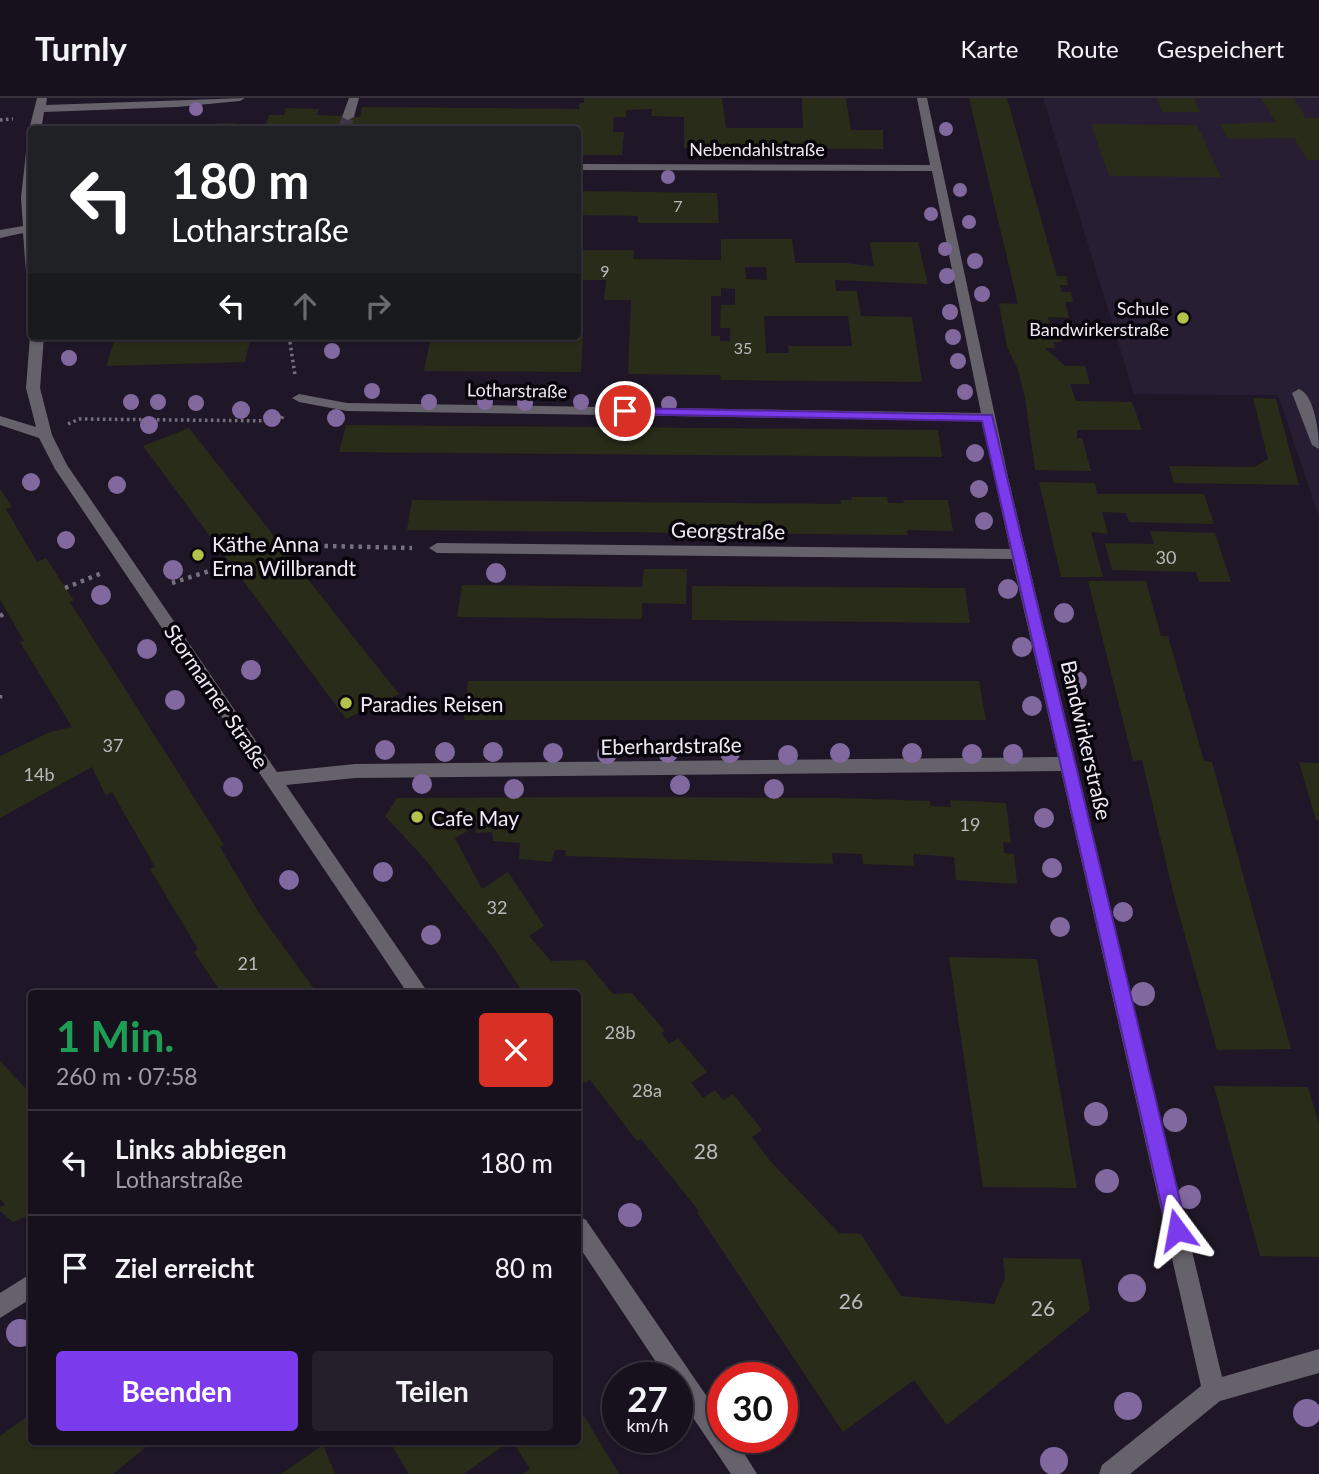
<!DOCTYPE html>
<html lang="de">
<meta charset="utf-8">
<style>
body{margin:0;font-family:Lato,sans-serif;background:#241f2a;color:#f1f3f6;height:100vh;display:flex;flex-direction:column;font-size:26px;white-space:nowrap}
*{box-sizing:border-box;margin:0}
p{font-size:23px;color:#9e9da4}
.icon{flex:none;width:38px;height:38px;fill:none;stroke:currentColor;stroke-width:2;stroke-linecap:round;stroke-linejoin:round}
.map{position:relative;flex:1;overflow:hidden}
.side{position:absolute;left:28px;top:892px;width:553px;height:455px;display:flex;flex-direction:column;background:#17111d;border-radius:7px;box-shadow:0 2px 5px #0004,0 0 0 2px #36313b}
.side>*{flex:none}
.banner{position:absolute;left:28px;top:28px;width:553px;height:214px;border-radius:7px;box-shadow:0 2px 5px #0004,0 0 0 2px #36313b;background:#202124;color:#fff;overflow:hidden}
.speed{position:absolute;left:602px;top:1264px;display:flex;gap:14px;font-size:35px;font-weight:700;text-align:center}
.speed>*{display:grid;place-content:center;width:91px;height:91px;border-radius:50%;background:#17111d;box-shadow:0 2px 5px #0004,0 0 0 2px #36313b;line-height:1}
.speed small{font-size:18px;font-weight:400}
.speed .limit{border:10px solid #d22;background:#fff;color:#111}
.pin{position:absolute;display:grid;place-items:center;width:60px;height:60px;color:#fff;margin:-30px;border:4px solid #fff;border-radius:50%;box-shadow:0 2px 7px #0007}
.me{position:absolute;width:77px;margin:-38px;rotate:347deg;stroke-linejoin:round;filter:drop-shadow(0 0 5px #0008)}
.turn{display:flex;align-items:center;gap:24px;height:147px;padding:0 28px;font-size:32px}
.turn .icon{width:91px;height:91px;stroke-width:2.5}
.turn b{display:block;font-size:49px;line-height:60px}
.lanes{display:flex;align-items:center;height:66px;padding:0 28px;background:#0003;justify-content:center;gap:35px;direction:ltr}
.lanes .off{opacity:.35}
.round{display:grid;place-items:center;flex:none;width:74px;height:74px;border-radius:7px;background:#241f2a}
.summary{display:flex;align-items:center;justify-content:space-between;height:119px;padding:0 28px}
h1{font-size:42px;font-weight:700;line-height:52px;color:#1e9e55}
.button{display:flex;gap:14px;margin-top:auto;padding:14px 28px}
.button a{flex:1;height:80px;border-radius:7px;background:#7c3aed;color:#fff;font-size:28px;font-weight:700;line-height:80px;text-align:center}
.button a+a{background:#241f2a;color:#f1f3f6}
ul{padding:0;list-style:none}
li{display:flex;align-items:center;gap:21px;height:105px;padding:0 28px;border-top:2px solid #36313b}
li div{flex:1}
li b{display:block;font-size:26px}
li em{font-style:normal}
header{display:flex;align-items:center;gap:42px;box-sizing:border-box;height:98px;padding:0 35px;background:#17111d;border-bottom:2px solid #36313b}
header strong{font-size:33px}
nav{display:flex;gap:38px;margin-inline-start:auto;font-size:24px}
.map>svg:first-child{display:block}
.built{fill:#281e34}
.building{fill:#292c18;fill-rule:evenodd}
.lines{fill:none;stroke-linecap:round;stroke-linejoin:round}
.minor-tunnel{stroke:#3e3646;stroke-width:12;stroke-dasharray:12 6;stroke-linecap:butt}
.path-far1{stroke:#77717f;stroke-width:3.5;stroke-dasharray:2.5 3.5;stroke-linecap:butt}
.path{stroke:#77717f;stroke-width:4.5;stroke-dasharray:3.5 5;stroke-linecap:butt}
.minor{fill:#66626b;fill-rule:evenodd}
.tree{fill:#81689e}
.route{fill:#7c3aed;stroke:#51269a;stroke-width:2}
.poi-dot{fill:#b3c24b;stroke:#07050b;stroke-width:2.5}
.labels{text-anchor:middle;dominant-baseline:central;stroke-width:7;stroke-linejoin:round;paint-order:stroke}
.far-number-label{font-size:16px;fill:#bdbabe}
.far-street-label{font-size:18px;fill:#eee9f5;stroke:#07050b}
.far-poi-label{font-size:18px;fill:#eee9f5;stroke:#07050b;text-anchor:end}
.number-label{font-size:18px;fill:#bdbabe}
.street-label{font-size:21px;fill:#eee9f5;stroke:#07050b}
.poi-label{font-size:21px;fill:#eee9f5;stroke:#07050b;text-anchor:start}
.near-number-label{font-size:21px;fill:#bdbabe}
</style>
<header>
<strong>Turnly</strong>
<nav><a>Karte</a><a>Route</a><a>Gespeichert</a></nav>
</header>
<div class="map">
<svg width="1319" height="1376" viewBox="0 0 1319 1376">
<rect width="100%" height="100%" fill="#1f1727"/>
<path class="built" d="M1043,0h276v419l-41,-122 -144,-1z"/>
<path class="building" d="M584,0h138l4,30h77l-1,-30h44l5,32h32v19l-199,-1v-31l-33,-1 1,-7 -26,1v7h-12l-1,15h11l-2,23h-44v-25h-314l5,-15h15l2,-7 33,1 -2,6 43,2 2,-10 217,2v-6h5z
M969,0h38l50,178h9l2,9h-8l2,7h9l2,10h-8l4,16 -21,-1 3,14 9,1 2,10h-8l1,6h-10l20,18h20l5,18h-20l6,17 56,1 10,28h-65v8h5l9,33 -56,-1 -10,-72 -7,-28 -11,-23 -8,-44 19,1z
M1157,0h37l6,14h-38z
M1261,0h33l12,20h13v42h-11l-14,-22 -66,1 -8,-15 56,-2z
M235,25l-2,7h-96v-3z
M1091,26l106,1 24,52 -112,-1z
M578,93l139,2 2,30h-81v-7l-60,-1z
M721,141h71l3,24h52l23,3h4l-4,-24h48l10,42 -93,-4 1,11h21l4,25 51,1 10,65 -201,-2 -1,-5 -92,-1 3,-74h-27l2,-20h-28v-30h56l-1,9 88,1zM745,169h21l1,13 -21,-1zM721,190l14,1v16h-14l-1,23h10v13h-10v-5h-9v-40h10zM764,218h84l4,30h-64l1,7h-23z
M116,238h135l-6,26 -139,4z
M431,238l152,1 -2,35 -157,-1z
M1253,300l23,1 23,86 -125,-2 -5,-17 85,1 14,-8z
M346,327l592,5 4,27 -603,-5z
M189,330l170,216 40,50 -53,25 -203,-273z
M1039,384l56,1 2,11h107l10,30 -85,-2 -3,-9 -24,-1 6,22 -17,-2 12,45h-42z
M0,391l12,18 -6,2 31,53 9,-4 28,43 -4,1 154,243 -4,2 41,69 57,78h-96l-28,-42 4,-3 -48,-80 5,-2 -43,-75 -6,4 -14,-29 -92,51v-62l50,-24 22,-5 -52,-85 4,-1 -24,-41z
M851,399h36l1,6h16l-1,-3h45l5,31 -46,-1 1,5 -501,-5 5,-30 429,4 -1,-4h12z
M1150,433l65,2 16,49h-32l-3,-10 -84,-2 -7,-27 49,1z
M644,471h43l-1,35 -44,-1v16l-185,-2 5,-32 180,2z
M1088,483h58l15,55h7l36,125 8,1 79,287 -74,1 -43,-154 -32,-136 -9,1z
M692,488l273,2 5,35 -278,-3z
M468,583h511l7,39h-522z
M1299,664l20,1v57h-3z
M623,699l217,1 90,3v5l21,1 -1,-7 56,3 5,40 -8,-1 1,11 10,1 3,30 -61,-4 -2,-23 -41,-3 1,12 -51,-2 -1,-10 -30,-1 1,11 -268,-8 1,-6h-11l-4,12 -32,-3 1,-16 -27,-2 -1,-9 -17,1 2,-6 -10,-2 -1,7 -11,6 27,51 26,-17 36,54 -15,10 22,25 34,-1 28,34 19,-1 33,38 -4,2 8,11 9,-6 29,34 -16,11 12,15 12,-8 8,10 10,-6 29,36 -10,7 19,25 68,71 22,1 40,62 93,8 11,-26 -2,-20 78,1 9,51 -143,115 -33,-45 -71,52 -146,-220 2,-1 -58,-72 -4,2 -47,-61 -6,3 -6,-11v-78h-54l-30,-46 -70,-90 -39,-42 12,-18z
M949,859l88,2 40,229 -94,-1z
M0,963l32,34v119l-19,8 -13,-11v-4l5,-2 -5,-6z
M1214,988l94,1 11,37v133l-59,-1z
M578,1308l41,68h-96l7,-5 -17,-27h65z
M32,1315v29h120l-39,32h-113v-38z
M390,1344h118l-44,32h-55z
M323,1347l12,29h-54z"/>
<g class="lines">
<path class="minor-tunnel" d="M344,32l4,-13"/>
<path class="path-far1" d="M0,22l13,-1
M289,238l6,39
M68,326l11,-5 201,2 3,-5"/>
<path class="path" d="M282,447l130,3
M172,485l59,-19
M65,490l37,-15
M0,518l7,-4
M0,597v7"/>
<path class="minor" d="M37,0h10l-1,7 199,-7 -5,3 -63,6 -133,5 -3,18h-9v2l-3,-2z
M349,0h10l-5,19 -6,3 -6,-3z
M917,0h10l81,379 214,900 97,-28v24l-99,28 -90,73h-31l3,-9 99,-79 -140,-615 -706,7 -69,7 143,209h-21l-353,-525 -16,-31 -39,-13v-9l36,11 -10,-39 4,-52h14l-4,52 12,47 15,30 210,307 78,-8 703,-7 -46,-198 -575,-6 -8,-5 8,-5 573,6 -28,-128 -635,-10 -48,-9 -7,-4 7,-4 48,9 634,10 -49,-242 -354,-1v-6l352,1z
M32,51v127l-6,-4 -3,-39 -23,5v-8l23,-4 -2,-28 5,-46z
M1299,291c16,6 20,45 20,60l-7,-4 -20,-52z
M578,1118l8,4 137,200v17h11l23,37h-26l-54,-80v-17h-11l-88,-132z
M32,1175v25l-32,20v-25z"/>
</g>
<g class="tree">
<circle cx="196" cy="11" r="7"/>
<circle cx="946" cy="31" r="7"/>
<circle cx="668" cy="79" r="7"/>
<circle cx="960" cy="92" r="7"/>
<circle cx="931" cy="116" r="7"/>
<circle cx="969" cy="124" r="7"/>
<circle cx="945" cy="151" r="7"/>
<circle cx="975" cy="163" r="8"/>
<circle cx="947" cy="178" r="8"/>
<circle cx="982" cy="196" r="8"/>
<circle cx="950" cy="214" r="8"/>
<circle cx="953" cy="239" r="8"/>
<circle cx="332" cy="253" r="8"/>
<circle cx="69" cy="260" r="8"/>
<circle cx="958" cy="263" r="8"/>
<circle cx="372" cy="293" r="8"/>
<circle cx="965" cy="294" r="8"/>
<circle cx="131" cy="304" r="8"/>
<circle cx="158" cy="304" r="8"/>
<circle cx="429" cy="304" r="8"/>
<circle cx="485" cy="304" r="8"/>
<circle cx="581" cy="304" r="8"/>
<circle cx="196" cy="305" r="8"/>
<circle cx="525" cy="305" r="8"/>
<circle cx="669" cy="306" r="8"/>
<circle cx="644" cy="307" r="8"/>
<circle cx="241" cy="312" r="9"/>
<circle cx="272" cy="320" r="9"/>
<circle cx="336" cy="320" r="9"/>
<circle cx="149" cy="327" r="9"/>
<circle cx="975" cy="355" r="9"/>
<circle cx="31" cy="384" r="9"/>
<circle cx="117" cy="387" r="9"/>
<circle cx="979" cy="391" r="9"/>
<circle cx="984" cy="423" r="9"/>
<circle cx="66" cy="442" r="9"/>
<circle cx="173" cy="472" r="10"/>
<circle cx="496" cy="475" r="10"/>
<circle cx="1008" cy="491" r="10"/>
<circle cx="101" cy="497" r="10"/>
<circle cx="1064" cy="515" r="10"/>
<circle cx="1022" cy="549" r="10"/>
<circle cx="147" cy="551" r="10"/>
<circle cx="251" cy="572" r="10"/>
<circle cx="1077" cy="583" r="10"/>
<circle cx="175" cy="602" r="10"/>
<circle cx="1032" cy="608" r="10"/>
<circle cx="385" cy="652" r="10"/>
<circle cx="445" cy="654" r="10"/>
<circle cx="493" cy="654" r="10"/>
<circle cx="553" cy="655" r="10"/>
<circle cx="668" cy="655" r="10"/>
<circle cx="730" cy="655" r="10"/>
<circle cx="840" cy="655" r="10"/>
<circle cx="912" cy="655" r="10"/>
<circle cx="607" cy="656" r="10"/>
<circle cx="972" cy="656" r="10"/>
<circle cx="1013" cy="656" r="10"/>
<circle cx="788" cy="657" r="10"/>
<circle cx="422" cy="686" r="10"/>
<circle cx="680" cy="687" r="10"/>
<circle cx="233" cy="689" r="10"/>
<circle cx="514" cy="691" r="10"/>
<circle cx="774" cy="691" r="10"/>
<circle cx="1044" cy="720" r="10"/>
<circle cx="1052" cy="770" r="10"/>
<circle cx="383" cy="774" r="10"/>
<circle cx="289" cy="782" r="10"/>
<circle cx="1123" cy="814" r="10"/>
<circle cx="1060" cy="829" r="10"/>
<circle cx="431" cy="837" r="10"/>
<circle cx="1143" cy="896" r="12"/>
<circle cx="1096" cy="1016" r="12"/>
<circle cx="1175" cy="1022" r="12"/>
<circle cx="1107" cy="1083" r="12"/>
<circle cx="1189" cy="1099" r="12"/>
<circle cx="630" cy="1117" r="12"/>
<circle cx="1132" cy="1190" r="14"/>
<circle cx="20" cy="1235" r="14"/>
<circle cx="1128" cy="1308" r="14"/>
<circle cx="1307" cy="1315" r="14"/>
<circle cx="1054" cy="1363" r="14"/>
</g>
<path class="route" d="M625,310l367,7 195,815 -3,7 -7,3 -7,-3 -3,-7 -185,-809 -361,-7 -2,-3z"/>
<g class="poi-dot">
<circle cx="1183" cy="220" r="7"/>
<circle cx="198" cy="457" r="7"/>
<circle cx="346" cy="605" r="7"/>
<circle cx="417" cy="719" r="7"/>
</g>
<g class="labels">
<g class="far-number-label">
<text x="678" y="107">7</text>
<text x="605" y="172">9</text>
<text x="743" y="249">35</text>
</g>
<g class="far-street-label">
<text x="757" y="51">Nebendahlstraße</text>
<text transform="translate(517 292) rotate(1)">Lotharstraße</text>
</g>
<g class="far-poi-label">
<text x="1169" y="210">Schule<tspan x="1169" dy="21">Bandwirkerstraße</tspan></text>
</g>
<g class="number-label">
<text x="1166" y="459">30</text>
<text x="113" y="647">37</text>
<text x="39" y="676">14b</text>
<text x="970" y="726">19</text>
<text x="497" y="809">32</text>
<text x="248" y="865">21</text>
<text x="620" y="934">28b</text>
<text x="647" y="992">28a</text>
</g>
<g class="street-label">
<text transform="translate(728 432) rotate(1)">Georgstraße</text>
<text transform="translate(217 598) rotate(56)">Stormarner Straße</text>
<text transform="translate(1087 642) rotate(77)">Bandwirkerstraße</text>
<text transform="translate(671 647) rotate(-1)">Eberhardstraße</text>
</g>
<g class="poi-label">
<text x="212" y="445">Käthe Anna<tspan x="212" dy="24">Erna Willbrandt</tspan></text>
<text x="360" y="605">Paradies Reisen</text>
<text x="431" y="719">Cafe May</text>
</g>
<g class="near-number-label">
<text x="706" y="1052">28</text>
<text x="851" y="1202">26</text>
<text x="1043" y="1209">26</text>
</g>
</g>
</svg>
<div class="speed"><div>27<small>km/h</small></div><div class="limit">30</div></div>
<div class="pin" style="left:625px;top:313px;background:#d93025"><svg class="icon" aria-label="arrive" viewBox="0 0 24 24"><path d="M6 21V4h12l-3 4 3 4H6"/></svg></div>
<svg class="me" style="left:1177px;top:1132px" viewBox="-20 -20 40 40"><path d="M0-17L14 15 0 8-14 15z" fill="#7c3aed" stroke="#fff" stroke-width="4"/></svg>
<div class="banner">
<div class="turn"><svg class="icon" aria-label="left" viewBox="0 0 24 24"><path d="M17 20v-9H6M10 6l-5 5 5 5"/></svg><div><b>180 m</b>Lotharstraße</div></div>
<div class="lanes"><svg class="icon" aria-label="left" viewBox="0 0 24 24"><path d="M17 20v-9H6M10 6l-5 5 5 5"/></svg><svg class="icon off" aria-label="ahead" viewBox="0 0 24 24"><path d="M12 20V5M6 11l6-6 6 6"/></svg><svg class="icon off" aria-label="right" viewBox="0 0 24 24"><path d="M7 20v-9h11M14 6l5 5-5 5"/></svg></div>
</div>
<section class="side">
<div class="summary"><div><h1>1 Min.</h1><p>260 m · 07:58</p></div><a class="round" style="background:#d93025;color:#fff"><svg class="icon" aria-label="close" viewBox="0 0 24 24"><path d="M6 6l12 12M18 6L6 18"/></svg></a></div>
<ul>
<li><svg class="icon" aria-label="left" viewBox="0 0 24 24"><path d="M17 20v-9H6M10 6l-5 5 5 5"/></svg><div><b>Links abbiegen</b><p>Lotharstraße</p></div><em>180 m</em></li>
<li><svg class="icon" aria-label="arrive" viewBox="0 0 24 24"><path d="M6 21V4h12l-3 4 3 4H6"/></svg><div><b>Ziel erreicht</b></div><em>80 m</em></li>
</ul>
<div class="button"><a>Beenden</a><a>Teilen</a></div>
</section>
</div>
